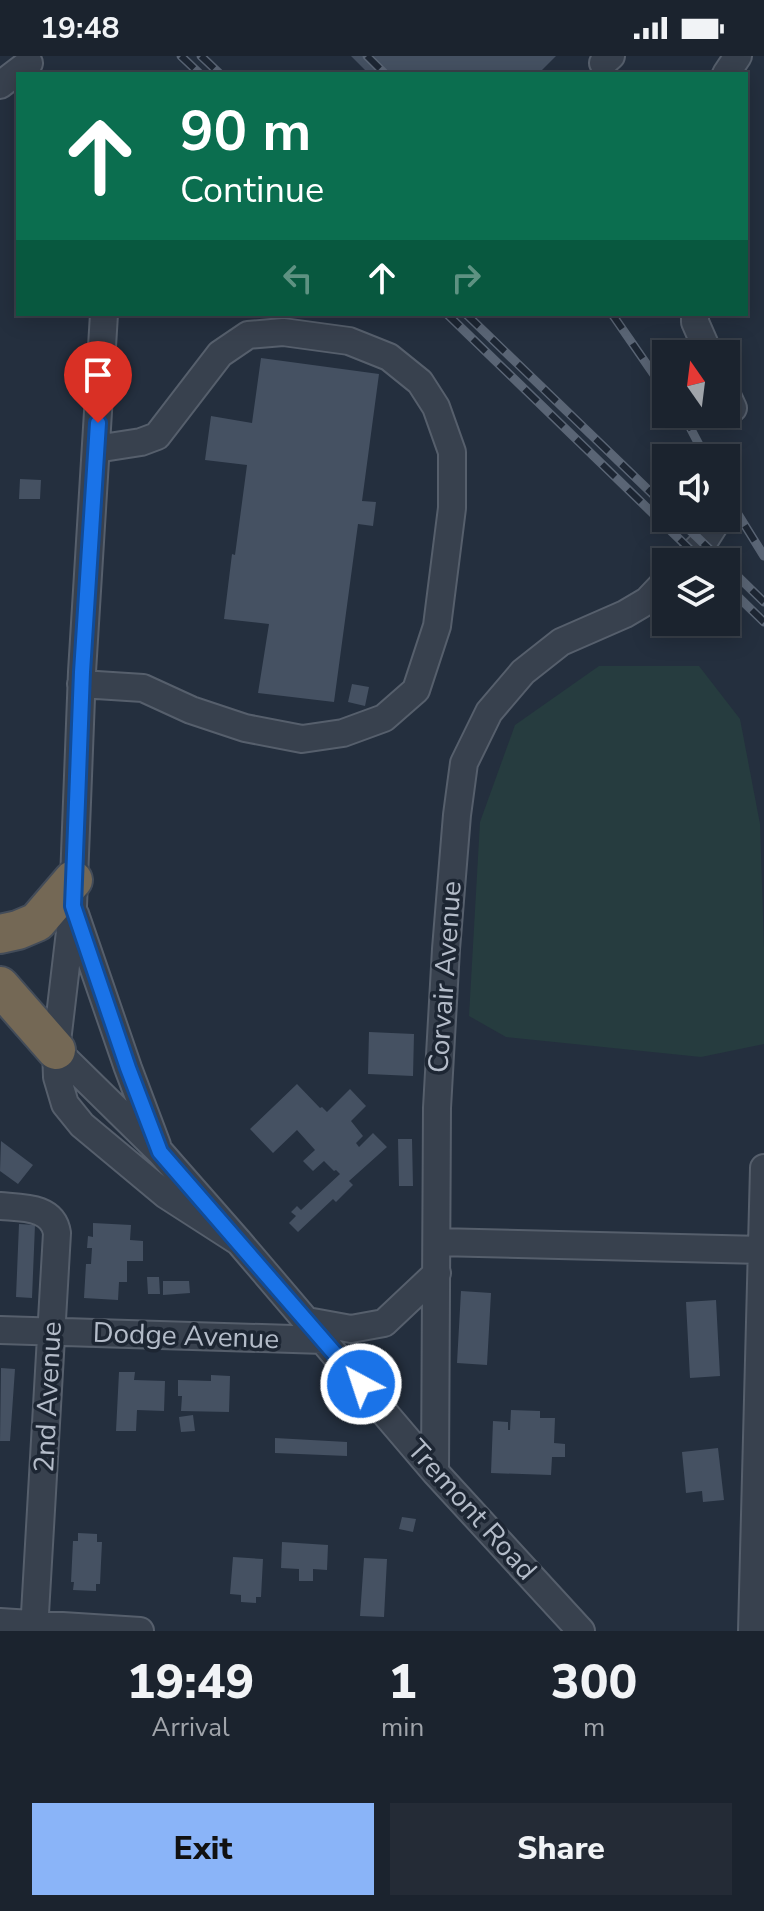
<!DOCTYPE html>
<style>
body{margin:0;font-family:"Nunito Sans",sans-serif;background:#242b36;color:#f1f3f6;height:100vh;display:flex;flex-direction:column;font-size:30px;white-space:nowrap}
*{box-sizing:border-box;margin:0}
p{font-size:26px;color:#a0a4aa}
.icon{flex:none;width:44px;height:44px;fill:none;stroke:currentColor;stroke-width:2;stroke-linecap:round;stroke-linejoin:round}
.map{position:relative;height:1575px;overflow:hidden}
.panel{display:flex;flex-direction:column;background:#1b232e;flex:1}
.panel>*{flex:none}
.top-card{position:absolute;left:16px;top:16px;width:732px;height:244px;border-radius:0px;box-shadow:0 4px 20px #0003,0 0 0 2px #39404a;background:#0b6e4f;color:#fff;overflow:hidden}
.needle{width:52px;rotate:346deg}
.buttons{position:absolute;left:652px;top:284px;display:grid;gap:16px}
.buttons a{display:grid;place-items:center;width:88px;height:88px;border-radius:0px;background:#1b232e;box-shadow:0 4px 20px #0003,0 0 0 2px #39404a;font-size:40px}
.pin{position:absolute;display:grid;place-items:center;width:68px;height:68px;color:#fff;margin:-82px -34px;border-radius:50% 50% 50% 0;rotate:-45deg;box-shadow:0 0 8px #0007}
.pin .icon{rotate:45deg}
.me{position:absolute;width:88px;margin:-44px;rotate:320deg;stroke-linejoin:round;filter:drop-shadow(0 0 6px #0008)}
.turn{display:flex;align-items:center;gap:28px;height:168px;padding:0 32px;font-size:36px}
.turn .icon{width:104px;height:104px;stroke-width:2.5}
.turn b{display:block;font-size:56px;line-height:68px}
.lanes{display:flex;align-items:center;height:76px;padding:0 32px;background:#0003;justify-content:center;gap:40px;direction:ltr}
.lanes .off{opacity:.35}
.eta{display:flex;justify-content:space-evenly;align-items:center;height:136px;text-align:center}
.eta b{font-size:48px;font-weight:800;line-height:56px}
.button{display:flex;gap:16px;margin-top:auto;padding:16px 32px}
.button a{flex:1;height:92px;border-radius:0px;background:#8ab4f8;color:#111;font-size:32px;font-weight:800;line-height:92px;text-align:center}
.button a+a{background:#242b36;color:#f1f3f6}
.status{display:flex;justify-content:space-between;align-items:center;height:56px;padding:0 40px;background:#1b232e;direction:ltr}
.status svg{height:22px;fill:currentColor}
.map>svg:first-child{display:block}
.green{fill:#263c3f}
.building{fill:#455162}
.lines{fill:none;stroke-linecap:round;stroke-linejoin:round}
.minor-casing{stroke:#565f6c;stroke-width:30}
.highway-casing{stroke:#434c59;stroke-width:42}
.minor{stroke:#38414e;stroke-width:26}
.highway{stroke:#746855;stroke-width:38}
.rail-casing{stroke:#5a6575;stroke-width:9}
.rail{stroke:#1d2633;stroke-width:6;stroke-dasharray:18;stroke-linecap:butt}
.route-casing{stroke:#114b97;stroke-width:20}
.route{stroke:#1a73e8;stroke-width:14}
.labels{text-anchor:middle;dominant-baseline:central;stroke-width:7;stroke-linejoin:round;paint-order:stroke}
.street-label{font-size:28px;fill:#b4bcc9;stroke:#1d2633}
</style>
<div class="status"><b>19:48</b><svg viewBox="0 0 49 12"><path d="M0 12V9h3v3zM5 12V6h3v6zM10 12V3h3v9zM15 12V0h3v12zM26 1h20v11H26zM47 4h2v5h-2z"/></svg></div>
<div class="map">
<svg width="764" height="1575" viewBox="0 0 764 1575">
<rect width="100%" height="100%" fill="#242f3e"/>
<path class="green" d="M599,610h100l41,53 20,105 4,123v97l-63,13 -195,-20 -37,-21 11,-194 35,-97z"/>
<path class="building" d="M351,0h205l-18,18h-169z
M261,302l118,16 -17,127 14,1 -3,24 -15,-2 -24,178 -76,-9 11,-69 -45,-5 8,-65 3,1 12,-90 -42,-5 6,-44 41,7z
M20,423l21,1 -1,19h-21z
M352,628l17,3 -4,19 -17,-4z
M369,976l45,2 -1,42 -45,-2z
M297,1028l23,24 2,-1 5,5 23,-23 16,17 -15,15 12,15 -7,7 3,4 14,-14 14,14 -38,34 4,4 -17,17 -3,-3 -35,33 -9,-9 7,-7 -5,-4 6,-6 4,4 39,-36 -4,-4 -2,1 -10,-10 -11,10 -10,-10 12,-11 -18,-20 -24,23 -23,-24z
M398,1083h14l1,47h-14z
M1,1085l32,24 -15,19 -18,-13z
M93,1167l38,2 -1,15 13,1v20h-16v21h-8l-1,18 -34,-2 2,-34h5l1,-16h-5l1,-12 5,1z
M19,1168l16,1 -3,73 -16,-1z
M147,1221h12l1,17h-12z
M163,1225h26l1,12 -27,2z
M461,1235l30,2 -4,72 -30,-2z
M716,1244l4,76 -30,2 -4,-76z
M1,1312l14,1 -5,72h-10z
M119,1316h16l-1,8 31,1 -1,30 -27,-1 -1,21h-20z
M211,1319l19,1 -1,36 -48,-1 1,-15h-4v-16l33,1z
M511,1354l29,1v7h15l-1,25 11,1v13h-13l-1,18 -60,-2 2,-52 15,1v8h2z
M193,1359l2,16 -14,1 -2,-15z
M275,1382l72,4v14l-72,-3z
M718,1392l6,52 -21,2 -1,-11 -16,2 -4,-41z
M402,1461l14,2 -3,13 -14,-3z
M78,1477l19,1v8h5l-2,42h-4v7l-23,-1 1,-8h-3l2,-41h5z
M282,1486l46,3 -1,25 -14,-1v12h-14v-12l-18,-1z
M233,1501l30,2 -2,38h-5v6l-15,-1v-7l-11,-1z
M364,1502l23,1 -3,58 -24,-1z"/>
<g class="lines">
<defs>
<path id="minor" d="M603,7l8,-7
M726,18l12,-18
M0,29l29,-22
M104,258l-22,358 -9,234 -17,144 1,27 8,27 17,21 84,70 73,47
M695,258v8l14,32
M726,337l7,15
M684,506l19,-19 16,-25
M81,628l62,4 48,22 54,18 57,11 41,-6 41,-15 32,-28 21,-64 15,-118v-56l-16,-45 -16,-25 -31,-25 -40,-16 -66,-9 -35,3 -28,19 -63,82 -16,6 -45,7
M75,858l53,154 29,77
M56,994l104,102 79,90 196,230 146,159
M0,1150c22,2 53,0 57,27l-23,398
M437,1186l325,8
M307,1265l44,8 33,-6 53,-50
M0,1274l324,10
M435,1416l2,-364 9,-159 11,-134 7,-52 25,-51 34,-40 38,-30 64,-28 22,-13 19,-20
M0,1566l140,9
M752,1575l12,-463"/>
<path id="highway" d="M0,878l18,-4 19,-8 36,-42
M0,930l56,64"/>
</defs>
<use href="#minor" class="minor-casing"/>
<use href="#highway" class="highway-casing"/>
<use href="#minor" class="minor"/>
<use href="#highway" class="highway"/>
<defs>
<path id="rail" d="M181,0l19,18
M201,0l19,18
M367,0l18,18
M447,258l256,248
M466,258l200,193
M612,258l54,78
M683,358l23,44
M726,439l38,61
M677,462l46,44
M726,509l38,37
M726,529l38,37"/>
</defs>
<use href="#rail" class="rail-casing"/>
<use href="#rail" class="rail"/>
</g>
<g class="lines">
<defs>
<path id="route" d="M98,367l-16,249 -9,234 55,162 32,84 201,232"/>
</defs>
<use href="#route" class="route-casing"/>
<use href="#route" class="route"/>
</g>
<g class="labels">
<g class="street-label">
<text transform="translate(445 921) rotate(-86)">Corvair Avenue</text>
<text transform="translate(186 1280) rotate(2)">Dodge Avenue</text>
<text transform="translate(48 1341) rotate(-87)">2nd Avenue</text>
<text transform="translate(472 1454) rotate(48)">Tremont Road</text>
</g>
</g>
</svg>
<div class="buttons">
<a><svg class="needle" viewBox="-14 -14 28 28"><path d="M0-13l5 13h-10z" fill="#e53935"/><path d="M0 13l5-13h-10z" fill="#a0a4aa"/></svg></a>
<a><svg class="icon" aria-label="sound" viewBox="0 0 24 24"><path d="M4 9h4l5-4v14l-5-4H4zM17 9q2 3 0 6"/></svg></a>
<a><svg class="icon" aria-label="layers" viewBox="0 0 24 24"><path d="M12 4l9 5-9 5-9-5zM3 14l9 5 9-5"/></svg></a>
</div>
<div class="pin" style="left:98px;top:367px;background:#d93025"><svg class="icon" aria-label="arrive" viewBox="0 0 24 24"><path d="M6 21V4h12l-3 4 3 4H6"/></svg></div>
<svg class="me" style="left:361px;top:1328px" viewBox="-20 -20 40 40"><circle r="17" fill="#1a73e8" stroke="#fff" stroke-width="3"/><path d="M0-11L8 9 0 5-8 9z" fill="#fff"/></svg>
<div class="top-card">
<div class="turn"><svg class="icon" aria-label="ahead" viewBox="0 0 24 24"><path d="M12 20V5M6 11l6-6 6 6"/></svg><div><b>90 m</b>Continue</div></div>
<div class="lanes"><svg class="icon off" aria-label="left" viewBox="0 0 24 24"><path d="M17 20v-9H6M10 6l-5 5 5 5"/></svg><svg class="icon" aria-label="ahead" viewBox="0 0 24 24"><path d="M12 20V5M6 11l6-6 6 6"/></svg><svg class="icon off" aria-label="right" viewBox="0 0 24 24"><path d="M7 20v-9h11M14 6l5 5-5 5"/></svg></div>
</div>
</div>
<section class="panel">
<div class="eta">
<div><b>19:49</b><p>Arrival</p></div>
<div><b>1</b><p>min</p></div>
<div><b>300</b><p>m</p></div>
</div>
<div class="button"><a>Exit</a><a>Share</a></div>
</section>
